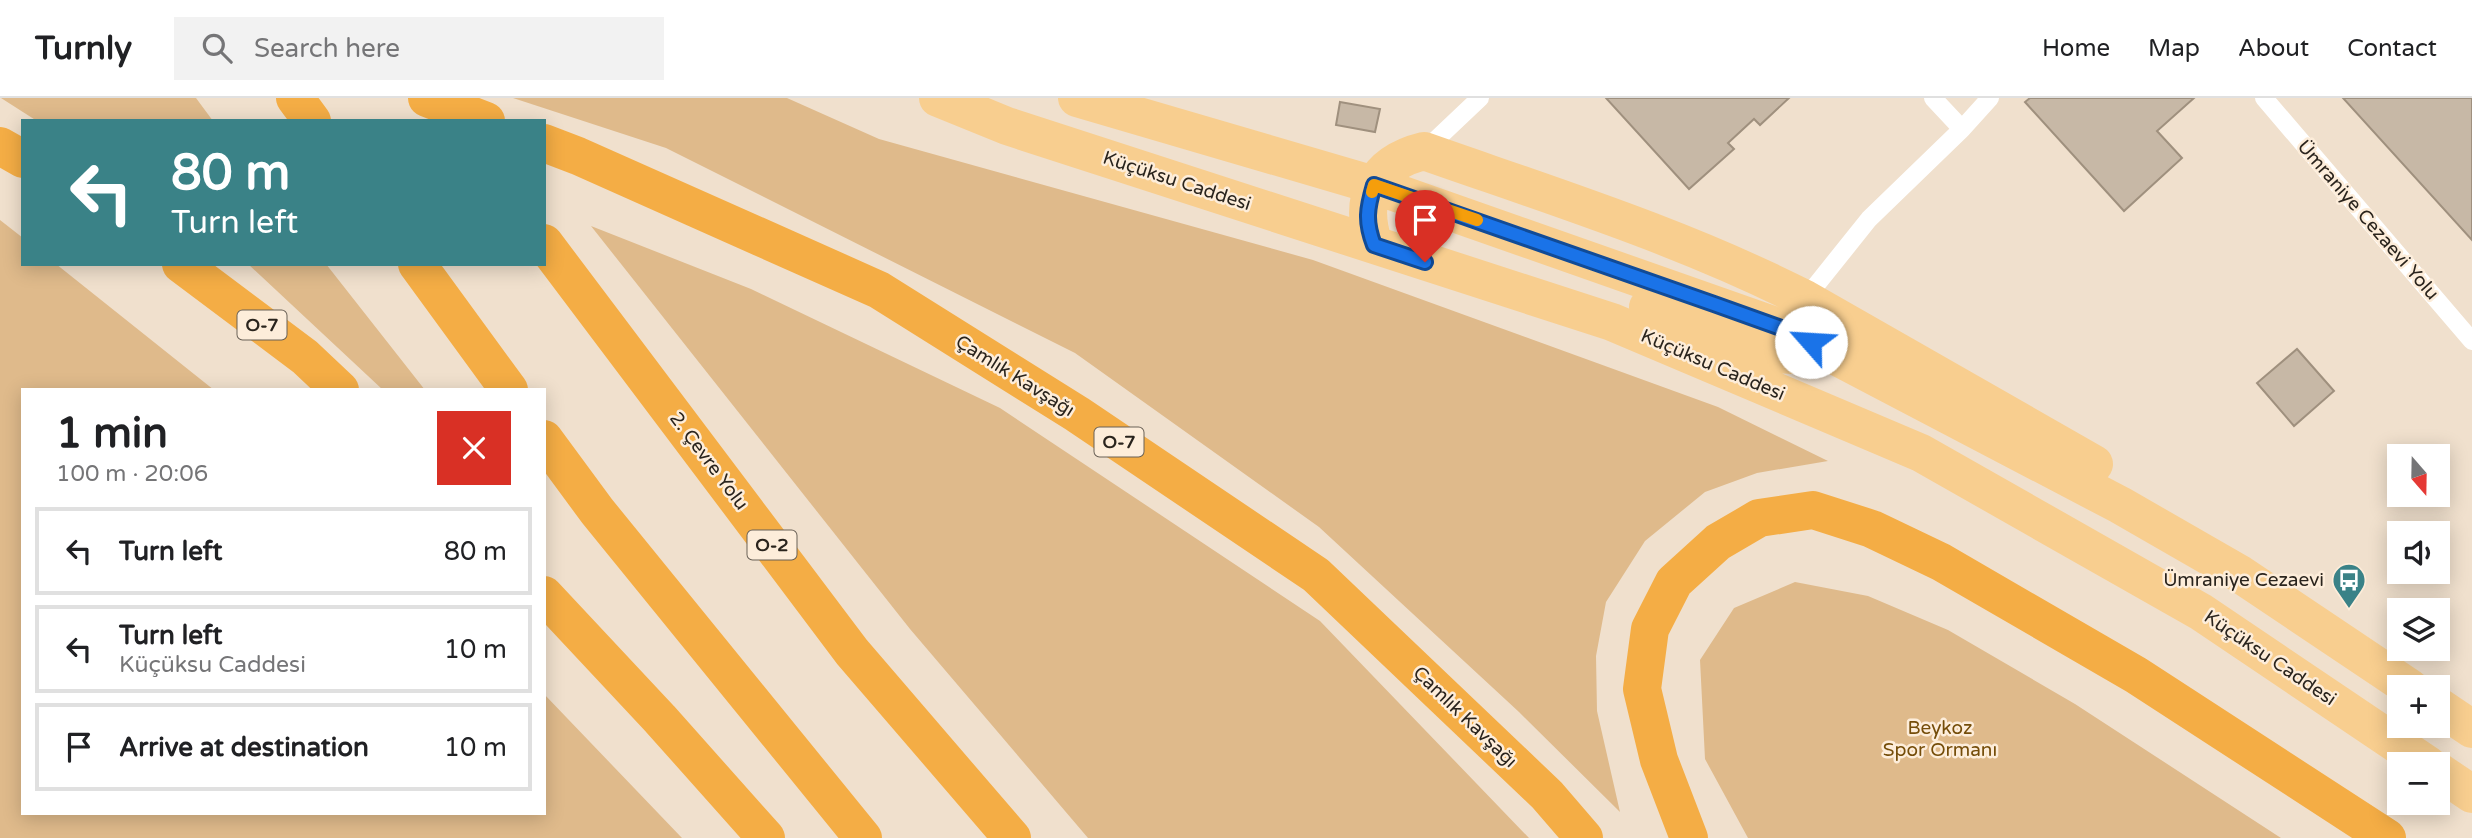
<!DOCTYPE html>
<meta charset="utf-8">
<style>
body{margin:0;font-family:"Varela Round",sans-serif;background:#f2f2f2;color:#202124;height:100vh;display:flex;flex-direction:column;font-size:26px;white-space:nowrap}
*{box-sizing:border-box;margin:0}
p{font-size:23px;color:#757577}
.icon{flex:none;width:38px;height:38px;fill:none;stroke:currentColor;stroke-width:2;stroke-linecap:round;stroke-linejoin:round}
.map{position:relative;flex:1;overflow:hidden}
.sheet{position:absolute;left:21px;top:290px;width:525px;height:427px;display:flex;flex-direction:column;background:#fff;border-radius:0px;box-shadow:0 4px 18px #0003}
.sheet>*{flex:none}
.guide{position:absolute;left:21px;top:21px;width:525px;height:147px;border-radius:0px;box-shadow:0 4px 18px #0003;background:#3a8287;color:#fff;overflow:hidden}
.needle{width:46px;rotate:160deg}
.tools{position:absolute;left:2387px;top:346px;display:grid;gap:14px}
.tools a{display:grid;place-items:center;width:63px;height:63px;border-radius:0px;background:#fff;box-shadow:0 4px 18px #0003;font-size:35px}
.pin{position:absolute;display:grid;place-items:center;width:60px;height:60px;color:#fff;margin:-72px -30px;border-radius:50% 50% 50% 0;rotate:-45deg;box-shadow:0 0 7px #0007}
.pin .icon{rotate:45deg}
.me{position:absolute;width:77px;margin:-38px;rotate:296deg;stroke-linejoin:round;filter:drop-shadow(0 0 5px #0008)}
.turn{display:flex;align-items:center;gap:24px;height:147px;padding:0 35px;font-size:32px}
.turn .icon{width:91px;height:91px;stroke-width:2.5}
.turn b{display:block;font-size:49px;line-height:60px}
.round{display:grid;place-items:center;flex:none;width:74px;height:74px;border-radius:0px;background:#f2f2f2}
.overview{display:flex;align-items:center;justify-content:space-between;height:119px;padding:0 35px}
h1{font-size:42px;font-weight:800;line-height:52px}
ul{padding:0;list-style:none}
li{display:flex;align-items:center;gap:21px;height:88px;margin:0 14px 10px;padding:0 21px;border:4px solid #e0e0e0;border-radius:0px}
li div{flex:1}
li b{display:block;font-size:26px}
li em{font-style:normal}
header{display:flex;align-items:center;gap:42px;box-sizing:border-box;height:98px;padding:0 35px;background:#fff;border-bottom:2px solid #e0e0e0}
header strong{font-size:33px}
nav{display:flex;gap:38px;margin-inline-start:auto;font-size:24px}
.search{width:490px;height:63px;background:#f2f2f2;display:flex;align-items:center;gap:18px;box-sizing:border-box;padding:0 24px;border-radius:0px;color:#757577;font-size:26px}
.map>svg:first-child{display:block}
.green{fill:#dfba8b}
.building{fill:#c7b8a6;stroke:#9f907e;stroke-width:2}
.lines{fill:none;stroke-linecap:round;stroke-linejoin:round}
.service{stroke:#fff;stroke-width:18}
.primary{stroke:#f8ce8f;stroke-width:38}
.motorway{stroke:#f4ad45;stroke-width:38}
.route-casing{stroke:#114b97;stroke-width:18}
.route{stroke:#1a73e8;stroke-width:12}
.slow{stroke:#f59e0b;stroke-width:12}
.labels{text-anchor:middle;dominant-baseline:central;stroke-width:5;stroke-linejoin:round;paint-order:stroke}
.shield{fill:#fdedda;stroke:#696056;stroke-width:2}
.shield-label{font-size:18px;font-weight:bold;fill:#2a241d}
.street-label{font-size:19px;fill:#2a241d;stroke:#fdedda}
.poi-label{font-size:19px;fill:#2a241d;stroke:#fdedda;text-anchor:end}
.park-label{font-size:19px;fill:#754d09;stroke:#fdedda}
</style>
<header>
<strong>Turnly</strong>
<div class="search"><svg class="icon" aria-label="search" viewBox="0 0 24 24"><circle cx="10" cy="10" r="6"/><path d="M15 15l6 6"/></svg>Search here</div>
<nav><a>Home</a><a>Map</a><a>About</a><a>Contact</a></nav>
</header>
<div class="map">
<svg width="2472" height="740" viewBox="0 0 2472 740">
<rect width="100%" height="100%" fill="#f0e0cd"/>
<path class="green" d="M1,0h195l17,23h-176z
M513,0h274l92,41 434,121 405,147 110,54 -71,12 -52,19 -60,49 -39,61 -10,54 1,55 23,101 -101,-100 -200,-185 -244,-174 -409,-205z
M0,122l23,18v26h33l158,126h-191v424h521v-120l138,144h-682z
M591,128l160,63 249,119 320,213 209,217h-441l-178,-209z
M248,166h78l99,126h-42z
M1795,484l73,14 80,34 127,74 206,134h-533l-43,-79 -5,-99 34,-52z"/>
<path class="building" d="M1606,0h183l-29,27 -6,-6 -26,24 6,6 -45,40z
M2030,0h164l-37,33 25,27 -58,53 -99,-109z
M2343,0h129v142z
M1340,4l40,7 -5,23 -39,-7z
M2297,251l37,42 -40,35 -37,-43z"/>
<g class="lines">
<path class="service" d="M2264,0l208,243
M1962,31l28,-31
M1424,53l56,-53
M1805,201l64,-80 93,-90 -29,-31"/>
<path class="primary" d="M938,0l69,28 605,196 309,131 280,159 227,153
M1077,0l297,87 410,144 336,176 120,69 170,114
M1374,147c-16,-47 1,-82 50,-94 128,45 259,86 381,148l289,165
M1648,209l122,47 23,1 18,-13 2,-12
M2438,608l34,23
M2438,673l34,23"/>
<path class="motorway" d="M295,0l17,23
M427,0l59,23
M544,45l34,13 301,134 198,124 239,161 231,220 37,43
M0,48l23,13
M544,145l308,409 160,186
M181,166l124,93 35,33
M417,166l92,126
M544,341l53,72 266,327
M544,497l116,124 106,119
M1689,740l-30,-78 -17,-71 8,-60 24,-47 44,-40 41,-24 54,-8 59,19 69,33 195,113 251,163"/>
</g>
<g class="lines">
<defs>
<path id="route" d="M1425,164l-51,-17c-9,-24 -7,-36 0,-60l340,119 70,25 27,13"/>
</defs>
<use href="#route" class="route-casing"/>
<use href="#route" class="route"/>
<path class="slow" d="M1372,94l2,-7 103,35"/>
</g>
<defs>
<symbol id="bus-pin" viewBox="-11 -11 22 30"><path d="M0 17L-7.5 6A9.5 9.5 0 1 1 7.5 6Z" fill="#3a8287" stroke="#fdedda"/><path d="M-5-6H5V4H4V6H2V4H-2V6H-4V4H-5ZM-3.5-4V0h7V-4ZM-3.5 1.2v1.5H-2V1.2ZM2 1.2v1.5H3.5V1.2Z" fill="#fff"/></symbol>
</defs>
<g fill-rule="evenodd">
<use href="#bus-pin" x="2330" y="463" width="38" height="52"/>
</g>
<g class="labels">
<g class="shield">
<rect x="237.5" y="212.5" width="49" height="29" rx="5"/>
<rect x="1094.5" y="329.5" width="49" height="29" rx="5"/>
<rect x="747.5" y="432.5" width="49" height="29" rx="5"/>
</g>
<g class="shield-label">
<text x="262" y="227">O-7</text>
<text x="1119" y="344">O-7</text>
<text x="772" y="447">O-2</text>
</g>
<g class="street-label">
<text transform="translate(1177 83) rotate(18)">Küçüksu Caddesi</text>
<text transform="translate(2368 122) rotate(49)">Ümraniye Cezaevi Yolu</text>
<text transform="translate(1713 267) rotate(23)">Küçüksu Caddesi</text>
<text transform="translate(1015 278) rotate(32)">Çamlık Kavşağı</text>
<text transform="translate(709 363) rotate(53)">2. Çevre Yolu</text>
<text transform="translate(2270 560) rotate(34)">Küçüksu Caddesi</text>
<text transform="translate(1465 619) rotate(44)">Çamlık Kavşağı</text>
</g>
<g class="poi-label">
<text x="2324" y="482">Ümraniye Cezaevi</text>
</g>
<g class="park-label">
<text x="1940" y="630">Beykoz<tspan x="1940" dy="22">Spor Ormanı</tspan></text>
</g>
</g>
</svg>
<div class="tools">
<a><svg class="needle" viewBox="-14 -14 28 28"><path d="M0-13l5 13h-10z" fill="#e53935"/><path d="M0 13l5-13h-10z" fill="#757577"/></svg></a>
<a><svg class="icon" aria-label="sound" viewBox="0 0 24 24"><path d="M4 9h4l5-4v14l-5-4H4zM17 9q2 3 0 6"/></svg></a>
<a><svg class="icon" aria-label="layers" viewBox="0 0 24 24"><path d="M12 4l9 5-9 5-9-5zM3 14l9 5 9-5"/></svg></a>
<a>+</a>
<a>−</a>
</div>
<div class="pin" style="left:1425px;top:164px;background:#d93025"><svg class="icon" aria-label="arrive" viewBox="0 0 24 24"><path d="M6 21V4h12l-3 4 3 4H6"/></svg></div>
<svg class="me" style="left:1811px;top:244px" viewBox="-20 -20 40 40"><circle r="19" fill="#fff"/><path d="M0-13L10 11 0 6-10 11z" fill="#1a73e8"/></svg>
<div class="guide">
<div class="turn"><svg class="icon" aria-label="left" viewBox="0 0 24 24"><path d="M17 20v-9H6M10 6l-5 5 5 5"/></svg><div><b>80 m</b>Turn left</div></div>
</div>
<section class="sheet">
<div class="overview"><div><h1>1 min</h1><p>100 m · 20:06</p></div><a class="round" style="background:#d93025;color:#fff"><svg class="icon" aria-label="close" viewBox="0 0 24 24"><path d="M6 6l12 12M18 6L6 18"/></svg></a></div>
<ul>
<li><svg class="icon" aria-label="left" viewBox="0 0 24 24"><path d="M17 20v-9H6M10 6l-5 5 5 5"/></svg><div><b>Turn left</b></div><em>80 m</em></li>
<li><svg class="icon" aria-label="left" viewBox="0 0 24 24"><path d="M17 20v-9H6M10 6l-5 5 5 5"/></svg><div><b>Turn left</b><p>Küçüksu Caddesi</p></div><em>10 m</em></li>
<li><svg class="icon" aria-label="arrive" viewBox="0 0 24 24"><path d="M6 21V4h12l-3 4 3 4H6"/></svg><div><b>Arrive at destination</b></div><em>10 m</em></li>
</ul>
</section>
</div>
